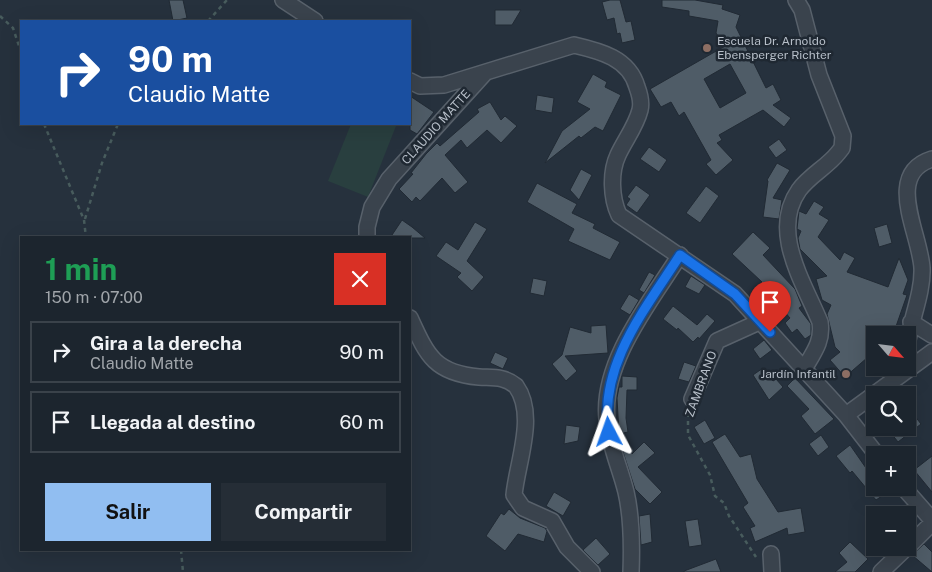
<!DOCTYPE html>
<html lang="es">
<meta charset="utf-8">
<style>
body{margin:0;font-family:"Public Sans",sans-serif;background:#252d36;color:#f1f3f6;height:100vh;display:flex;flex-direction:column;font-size:19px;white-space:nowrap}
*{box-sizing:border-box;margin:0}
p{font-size:16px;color:#a0a5aa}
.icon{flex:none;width:28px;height:28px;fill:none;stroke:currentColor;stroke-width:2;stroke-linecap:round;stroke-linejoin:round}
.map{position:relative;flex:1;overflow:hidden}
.details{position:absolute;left:20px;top:236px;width:391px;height:315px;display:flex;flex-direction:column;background:#1c252e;border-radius:0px;box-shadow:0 5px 20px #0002,0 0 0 1px #3a424a}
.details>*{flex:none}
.banner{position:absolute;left:20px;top:20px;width:391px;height:105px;border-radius:0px;box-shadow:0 5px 20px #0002,0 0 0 1px #3a424a;background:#1a4fa0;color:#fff;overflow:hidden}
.needle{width:32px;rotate:118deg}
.tools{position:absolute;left:866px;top:326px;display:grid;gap:10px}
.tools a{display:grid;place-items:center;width:50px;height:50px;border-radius:0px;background:#1c252e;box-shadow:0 5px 20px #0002,0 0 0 1px #3a424a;font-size:25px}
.pin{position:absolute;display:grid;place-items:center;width:42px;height:42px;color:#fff;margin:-51px -21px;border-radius:50% 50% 50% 0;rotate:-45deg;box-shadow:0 0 5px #0007}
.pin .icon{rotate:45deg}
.me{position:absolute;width:55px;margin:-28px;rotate:356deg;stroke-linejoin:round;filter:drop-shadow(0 0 4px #0008)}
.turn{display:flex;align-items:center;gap:18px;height:105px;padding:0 25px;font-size:22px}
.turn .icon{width:65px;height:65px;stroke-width:2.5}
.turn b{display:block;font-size:35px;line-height:42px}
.round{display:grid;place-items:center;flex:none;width:52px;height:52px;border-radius:0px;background:#252d36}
.overview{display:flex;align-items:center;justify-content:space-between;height:85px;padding:0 25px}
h1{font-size:30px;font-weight:700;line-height:38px;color:#1e9e55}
.cta{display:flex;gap:10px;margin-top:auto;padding:10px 25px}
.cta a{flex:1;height:58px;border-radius:0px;background:#91bef1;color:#111;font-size:20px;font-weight:700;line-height:58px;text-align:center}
.cta a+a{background:#252d36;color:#f1f3f6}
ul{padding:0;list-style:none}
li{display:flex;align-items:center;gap:15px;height:62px;margin:0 10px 8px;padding:0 15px;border:2px solid #3a424a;border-radius:0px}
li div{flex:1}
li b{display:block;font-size:19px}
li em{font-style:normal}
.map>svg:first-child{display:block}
.green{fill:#293f3f}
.building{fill:#4f5c67;stroke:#212a34;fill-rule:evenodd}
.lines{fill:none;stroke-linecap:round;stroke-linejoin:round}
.street-casing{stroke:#58616b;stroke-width:18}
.path{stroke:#485c5d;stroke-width:2.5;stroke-dasharray:4 4;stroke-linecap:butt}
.street{stroke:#3a434d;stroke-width:15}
.route-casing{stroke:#114b97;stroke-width:12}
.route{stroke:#1a73e8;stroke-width:9}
.education-dot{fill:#8d6e63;stroke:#1f2832;stroke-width:2}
.labels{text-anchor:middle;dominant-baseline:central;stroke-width:5;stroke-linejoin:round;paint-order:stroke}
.poi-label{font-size:12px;fill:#b6bec8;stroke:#1f2832;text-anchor:start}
.street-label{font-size:12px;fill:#b6bec8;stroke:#1f2832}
</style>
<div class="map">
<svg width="932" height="572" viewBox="0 0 932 572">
<rect width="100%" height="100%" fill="#26313d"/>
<path class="green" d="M351,124h39l6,2 -28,71 -40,-16z"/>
<path class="building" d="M169,0h14l4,18 -14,3z
M610,0h10l6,22 5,-1 4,19 -13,3 -2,-10 -3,1 -3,-16 -7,2 -5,-18z
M662,0h33l28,5 -1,4 18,6 -4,12 30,61 7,-4 8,16 -8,5 18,13 -7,9 -21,-17 -44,25 3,5 -5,3 16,17 -17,15 -10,-11 5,-4 -27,-48 -5,4 -8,-14 -10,5 -11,-18 75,-43 -9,-13 2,-12 -29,-5v-5l-27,-4zM730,64l16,29 -26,15 -16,-29z
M495,10h26l-9,15h-17z
M593,74l14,8 -2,5 16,8 -18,36 -8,-4 -14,11 -2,-2 -34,27 17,-32 28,-22 -13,-7z
M537,95l17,3 -2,15 -17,-3z
M410,96l24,16 -17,22 -7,-4z
M490,102l11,18 4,-4 12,10 -16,17 -14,-13 -20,18 -6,-8 -16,15 23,27 -13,11 -13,-15 -22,23 -4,-4 -4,5 -13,-13 14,-15 -2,-1 15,-19 11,-11 3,3 39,-34 -2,-3z
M779,139l8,11 -11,8 -8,-11z
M649,147l18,13 -8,12 -19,-13z
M777,163l13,7 -17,28 9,2 -3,19 -16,-2 5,-36 -1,-1z
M581,169l11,6 -13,25 -9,-10z
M537,183l40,21 -5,9 23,11 -2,4 27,14 -10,18 -42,-19 6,-12 -47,-27z
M636,185l14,10 -13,18 -11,-8 4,-6 -3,-2z
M706,186l13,10 -19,27 -14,-10z
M814,201l10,6 -5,7 10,6 -11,17 22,23 4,-8 11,6 -8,14 41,15 11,-29 9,22 -5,14 4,1 -14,40h-18v16l-30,26 -15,-17 10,-8 -5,-5 -8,-33 4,-9 -9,-5 -6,-21 11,-3 -27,-27 -2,-11 3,-7 -4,-2 2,-18 7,3z
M402,220l10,7 13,11h-35z
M475,222l12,7 -20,32 17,16 -12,14 -15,-14 4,-4 -25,-17 10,-14 12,8z
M887,224l5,19 -13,4 -5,-19z
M753,232l17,16 -7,7 32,34 7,17 -3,2 12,16v11l-6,4 -8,-10 -5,4 -7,-10 5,-5 -30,-34 2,-2 -30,-28z
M649,272l6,3 -11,18 -5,-3z
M691,276l14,9 -6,9 -14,-7z
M533,278l14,3 -3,15 -14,-3z
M629,294l10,6 -9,15 -10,-6z
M673,306l24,19 10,-11 8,7 -16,18 -1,-2 -5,5 -15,-14 -1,2 -14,-11z
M606,325l2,28 -43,3 12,15 -11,10 -14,-17 10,-9 8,-28 21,6v-7z
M764,340l8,10 -12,9 -7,-10z
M495,352l13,6 -5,11 -13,-6z
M684,362l12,4 -7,16 -11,-3z
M763,368l10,13 3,-2 7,8 -14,13 -16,-25z
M622,376l15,1v13h-10l-1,28 2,14 -9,2 -2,-36 2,-11h3z
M795,378l39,41 -19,15 -14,-18 8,-7 -22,-23z
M914,415l7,9 -23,18 -7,-9 7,-5h10v-8z
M705,420l10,18 -11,6 -10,-17z
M566,425l14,2 -2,14 -14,3z
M725,434l15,23 11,-3 6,25 21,33 23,-4 4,24 -17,3 -1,-7 -32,14 -5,-14 5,-2 -12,-19 5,-4 -36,-61z
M821,435l8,12 -11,9 -9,-12z
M644,442l11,11 -17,14 24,25 -12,12 -15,-15 -12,-37 8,-5 1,7z
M850,445l25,36v7h5l5,6 -9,6 -24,-29 -2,2 -14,-17z
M932,456v36l-18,-22z
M554,492l17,10 -8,14 -17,-10z
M509,509l11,9 25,10 2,3 -3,11 -26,-8 -13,17 -19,-15 15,-23 3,2z
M650,514l2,28 -11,3 -2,-29z
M698,519l4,26 -13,2 -4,-26z
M596,538l14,16 -12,11 -15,-15z
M850,542l18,17 -13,13h-20l12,-10 -8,-9z
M924,544l8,8v20l-20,-17z
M716,559l5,13h-37v-1z"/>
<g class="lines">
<defs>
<path id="street" d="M283,0l32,21
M796,0l6,10 17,65 24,61 -1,12 -4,5c-11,14 -28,22 -39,37 -29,41 4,91 21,132 3,19 -6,30 -16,47
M410,81l10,5 24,-1 130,-40c26,6 55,13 63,42 3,8 5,15 3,23 -4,16 -15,30 -22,45 -8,17 -7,43 1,60l116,79 111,121 31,40
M367,238v-11l5,-20 17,-28 95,-105
M410,318c17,37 24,55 69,59 14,1 25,-1 37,9 21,29 1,77 -2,109l9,13 29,13 15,26 25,25
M911,322l21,13
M908,340c4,-23 15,-49 14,-72 -2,-35 -38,-94 10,-109
M692,399l25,-58 42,-19
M846,415l86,-63
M904,488l28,32
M908,547l24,-24
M771,554l1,18
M631,572c1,-26 1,-54 -5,-80 -6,-25 -17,-47 -19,-73 -6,-57 44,-118 73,-164
M881,572l25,-24"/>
</defs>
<use href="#street" class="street-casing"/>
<path class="path" d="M0,16l13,12 8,24
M208,21l19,-21
M44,124l40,96 2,18
M85,219l17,-56 16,-39
M688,413v22l22,40 5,21 9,7 5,13 27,41
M181,550l2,22"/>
<use href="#street" class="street"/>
</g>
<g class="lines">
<defs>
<path id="route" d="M609,432c-11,-66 37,-124 71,-177l55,39 35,38"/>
</defs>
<use href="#route" class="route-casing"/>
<use href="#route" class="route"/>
</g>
<g class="education-dot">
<circle cx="707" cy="48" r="5"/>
<circle cx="846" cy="374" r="5"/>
</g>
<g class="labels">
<g class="poi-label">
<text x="717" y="41">Escuela Dr. Arnoldo<tspan x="717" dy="14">Ebensperger Richter</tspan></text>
<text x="836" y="374" text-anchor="end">Jardín Infantil</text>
</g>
<g class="street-label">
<text transform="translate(436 127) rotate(-48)">CLAUDIO MATTE</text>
<text transform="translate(701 384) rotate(-70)">ZAMBRANO</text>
</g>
</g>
</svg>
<div class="tools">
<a><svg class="needle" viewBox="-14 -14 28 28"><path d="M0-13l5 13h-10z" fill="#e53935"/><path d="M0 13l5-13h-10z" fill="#a0a5aa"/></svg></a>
<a><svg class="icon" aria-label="search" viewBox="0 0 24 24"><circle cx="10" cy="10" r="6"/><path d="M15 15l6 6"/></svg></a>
<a>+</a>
<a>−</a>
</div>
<div class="pin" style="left:770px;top:332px;background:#d93025"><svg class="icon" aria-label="arrive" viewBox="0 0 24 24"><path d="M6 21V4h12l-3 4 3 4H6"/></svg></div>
<svg class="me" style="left:609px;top:432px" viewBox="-20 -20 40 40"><path d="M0-17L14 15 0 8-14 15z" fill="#1a73e8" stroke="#fff" stroke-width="4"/></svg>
<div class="banner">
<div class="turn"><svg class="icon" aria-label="right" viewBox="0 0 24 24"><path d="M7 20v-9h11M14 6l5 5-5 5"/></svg><div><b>90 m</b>Claudio Matte</div></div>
</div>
<section class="details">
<div class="overview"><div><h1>1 min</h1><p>150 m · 07:00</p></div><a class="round" style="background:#d93025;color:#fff"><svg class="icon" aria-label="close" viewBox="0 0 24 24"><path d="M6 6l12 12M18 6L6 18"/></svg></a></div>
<ul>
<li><svg class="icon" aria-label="right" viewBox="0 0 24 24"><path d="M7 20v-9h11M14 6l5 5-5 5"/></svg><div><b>Gira a la derecha</b><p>Claudio Matte</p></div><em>90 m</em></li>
<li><svg class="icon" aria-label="arrive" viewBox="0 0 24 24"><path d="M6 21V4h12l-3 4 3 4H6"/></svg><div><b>Llegada al destino</b></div><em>60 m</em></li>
</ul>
<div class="cta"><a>Salir</a><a>Compartir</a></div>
</section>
</div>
